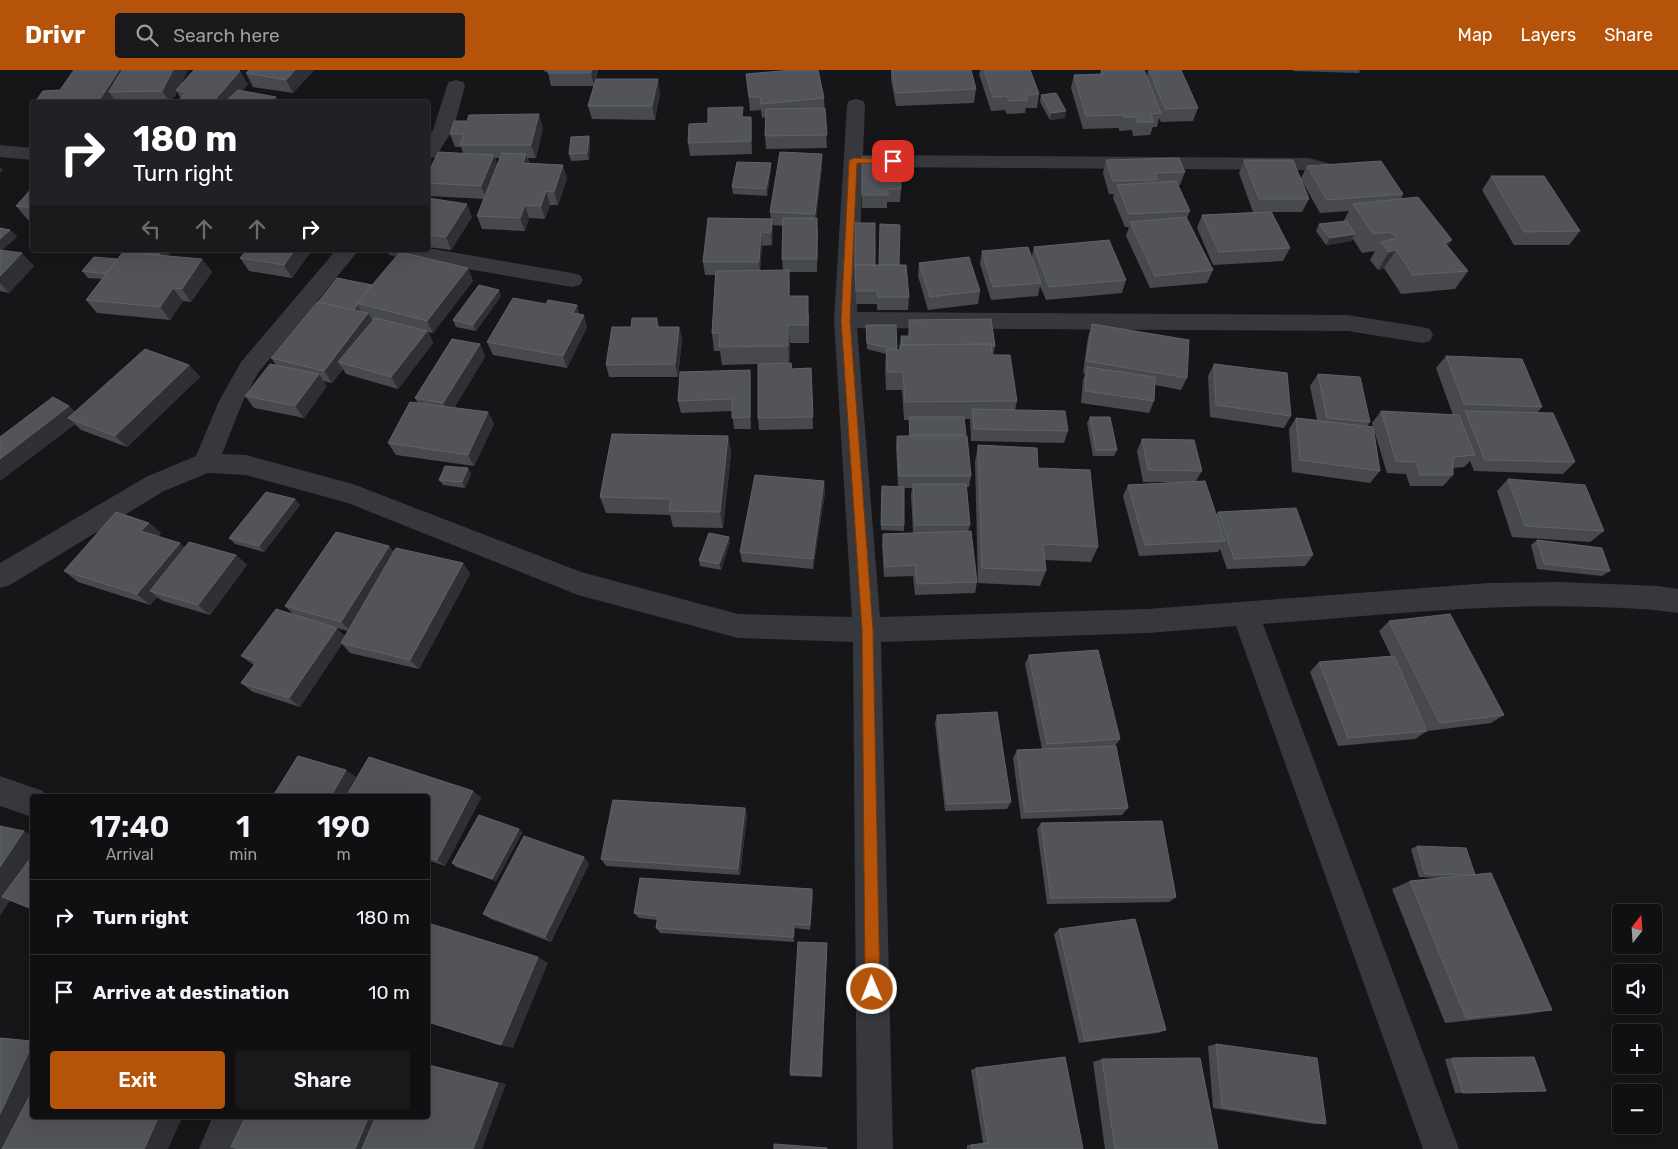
<!DOCTYPE html>
<meta charset="utf-8">
<style>
body{margin:0;font-family:Rubik,sans-serif;background:#19191b;color:#f1f3f6;height:100vh;display:flex;flex-direction:column;font-size:19px;white-space:nowrap}
*{box-sizing:border-box;margin:0}
p{font-size:16px;color:#9c9d9f}
.icon{flex:none;width:28px;height:28px;fill:none;stroke:currentColor;stroke-width:2;stroke-linecap:round;stroke-linejoin:round}
.map{position:relative;flex:1;overflow:hidden}
.side{position:absolute;left:30px;top:724px;width:400px;height:325px;display:flex;flex-direction:column;background:#101012;border-radius:5px;box-shadow:0 5px 20px #0002,0 0 0 1px #303032}
.side>*{flex:none}
.guide{position:absolute;left:30px;top:30px;width:400px;height:152px;border-radius:5px;box-shadow:0 5px 20px #0002,0 0 0 1px #303032;background:#202124;color:#fff;overflow:hidden}
.needle{width:32px;rotate:17deg}
.tools{position:absolute;left:1612px;top:834px;display:grid;gap:10px}
.tools a{display:grid;place-items:center;width:50px;height:50px;border-radius:5px;background:#101012;box-shadow:0 5px 20px #0002,0 0 0 1px #303032;font-size:25px}
.pin{position:absolute;display:grid;place-items:center;width:42px;height:42px;color:#fff;margin:-21px;border-radius:10px;box-shadow:0 2px 8px #0006}
.me{position:absolute;width:55px;margin:-28px;rotate:359deg;stroke-linejoin:round;filter:drop-shadow(0 0 4px #0008)}
.turn{display:flex;align-items:center;gap:18px;height:105px;padding:0 20px;font-size:22px}
.turn .icon{width:65px;height:65px;stroke-width:2.5}
.turn b{display:block;font-size:35px;line-height:42px}
.lanes{display:flex;align-items:center;height:48px;padding:0 20px;background:#0003;justify-content:center;gap:25px;direction:ltr}
.lanes .off{opacity:.35}
.eta{display:flex;justify-content:space-evenly;align-items:center;height:85px;text-align:center}
.eta b{font-size:30px;font-weight:600;line-height:35px}
.primary-button{display:flex;gap:10px;margin-top:auto;padding:10px 20px}
.primary-button a{flex:1;height:58px;border-radius:5px;background:#b45309;color:#fff;font-size:20px;font-weight:600;line-height:58px;text-align:center}
.primary-button a+a{background:#19191b;color:#f1f3f6}
ul{padding:0;list-style:none}
li{display:flex;align-items:center;gap:15px;height:75px;padding:0 20px;border-top:1px solid #303032}
li div{flex:1}
li b{display:block;font-size:19px}
li em{font-style:normal}
header{display:flex;align-items:center;gap:30px;box-sizing:border-box;height:70px;padding:0 25px;background:#b45309;color:#fff}
header strong{font-size:24px}
nav{display:flex;gap:28px;margin-inline-start:auto;font-size:18px}
.search{width:350px;height:45px;background:#19191b;display:flex;align-items:center;gap:12px;box-sizing:border-box;padding:0 18px;border-radius:5px;color:#9c9d9f;font-size:19px}
.map>svg:first-child{display:block}
.lines{fill:none;stroke-linecap:round;stroke-linejoin:round}
.minor{fill:#36383d;fill-rule:evenodd}
.wall{fill:#47494d;fill-rule:evenodd}
.shaded-wall{fill:#2f3033}
.building{fill:#525459;stroke:#5f6268}
.route{fill:#b45309;stroke:#753606}
</style>
<header>
<strong>Drivr</strong>
<div class="search"><svg class="icon" aria-label="search" viewBox="0 0 24 24"><circle cx="10" cy="10" r="6"/><path d="M15 15l6 6"/></svg>Search here</div>
<nav><a>Map</a><a>Layers</a><a>Share</a></nav>
</header>
<div class="map">
<svg width="1678" height="1079" viewBox="0 0 1678 1079">
<rect width="100%" height="100%" fill="#161618"/>
<g class="lines">
<path class="minor" d="M456,10l7,2 2,4 -12,44 -18,27 -7,2v-20l5,-9 14,-44 2,-4z
M856,29l7,2 2,4 -2,50 446,3 48,13 3,4 -3,4 -7,2 -41,-11 -446,-3 -6,145 491,3 74,12 8,2 3,6 -3,6 -8,2 -74,-12 -491,-3 23,289 268,-8 340,-26 72,-1 98,4 20,3v24c-26,-4 -53,-5 -80,-6 -112,-4 -224,9 -335,17l196,525h-36l-187,-523 -88,7 -267,9 12,507h-36l-4,-507 -115,-4 -160,-43 -230,-92 -102,-28 -38,-2 -44,18 -154,94 -10,3v-25l146,-86 50,-21 23,-55 22,-39 95,-112h23l-101,123 -15,28 -21,53 24,1 107,29 228,88 157,42 114,3 -18,-297 13,-215 2,-4z
M0,75l32,3v12l-32,-3z
M428,178l144,25 8,2 3,5 -3,5 -8,2 -175,-30 -8,-2 -3,-5h42z
M0,706l43,15 2,5h-13v21l-32,-11z
M213,1046h37l-14,33h-37z"/>
</g>
<path class="wall" d="M314,0l-21,23 -40,-6 -7,-14z
M544,0h54l-2,9 64,14 -5,27 -63,-1 -4,-13 6,-20h-43l-3,-14h-3z
M891,0h80l5,19 -2,14 -78,3 -5,-26z
M980,0h50l9,24 -2,14h-11l-1,5 -18,1 -2,-4 -14,1 -12,-37z
M1101,0l46,6 1,-6 50,38 -5,13 -32,1 -2,-4 -2,9h-4l-3,8 -17,1 -1,-6 -13,1v-3l-36,1 -12,-41 3,-13 26,-1z
M1293,0h67l-1,3 -66,-2z
M746,4l78,24 3,50 -61,1 -1,-13 1,-19 -4,1 -1,-8 -11,1z
M248,14l-6,7 -61,7 -4,-6 -6,10h-136l25,-12z
M1041,25l24,23 -15,2 -10,-18z
M744,47h7l1,13v24l-62,2 -2,-13 20,-20z
M543,58l-7,30h-8l1,5 38,15 -9,27h-8l-5,14 -16,-1 -4,13 -43,-2 -5,-13 7,-17 -55,-3 -1,-4v-18l35,-21 -2,-6h-6l-5,-13zM495,88h5l-3,6z
M589,66l1,7 -1,17 -18,1 -2,-7z
M862,87l39,32 -1,13h-13v6h-25z
M1106,90l79,12 -5,13h-2l12,26 -3,7 26,52 -6,13 -57,5 -24,-52 3,-9h-4l-12,-29 1,-4h-5l-6,-21z
M1244,90l57,18 6,-12 96,28 -2,5 47,48 20,24 -13,18 -54,5 -17,-26 -6,2 -8,-10 5,-9 -13,2 -9,-14 -2,2 -25,4 -10,-14 3,-7 24,-2 6,-11 -29,2 -18,-32 7,18 -7,13h-30l18,36 -7,13 -70,4 -16,-37 5,-13 51,-3 -14,-39z
M822,97l-6,51 2,13 -1,41h-28l1,24 19,18v29h-19l-1,20 3,6 19,-1 2,61 -54,1 -1,-12v-54l-36,1 -2,-14h-6l-2,-18 3,-58h-10l-2,-13 68,-43 -1,-7zM772,155l11,1 -1,33 1,11h-23l2,-24 10,-1z
M771,100l-4,26 -34,-2 -1,-7z
M1491,106l89,55 -11,14h-55l-32,-55z
M32,118v32h-4l-12,-14z
M428,128l44,19 -21,33 -23,-3z
M855,153l20,42h24l10,32 -1,13h-31v-6h-21l-1,-30z
M0,158l10,2 7,7 -15,13 32,16 -25,27 -9,-2z
M1034,177l92,33 -4,13 -76,7 -6,-14 -2,10 -47,4 -11,-36 2,-13 50,5z
M172,180l-4,6 34,3 10,13 -21,30 -8,-1 -13,19 -73,-7 -11,-13 16,-21 -14,-1 -6,-7 35,-12 26,-5v-1z
M247,180h65l-20,28 -43,-7 -9,-13z
M919,193l61,28 -2,13 -50,6 -10,-34z
M468,198l5,13 -40,52 -5,-1 5,11 -35,46 -52,-15 -3,-5 -11,14 -9,-2 4,5 -23,32 -50,-10 -9,-12 31,-31 -5,-7 101,-73z
M501,226l-25,35 -20,-4 -3,-7z
M546,234l31,1 2,9 8,13 -20,41 -74,-13 -6,-13z
M657,248l2,9h20l3,12 -4,38h-69l-3,-12 25,-38z
M909,250l86,26 -2,9 24,46 -2,9 53,21 -4,12 -93,-2 -1,-22h-6l1,17 6,40 -2,11h-2l3,38 -2,6 9,51 -2,11 -60,2 -2,-19 -29,1 -2,-32 1,-11 30,-1 -2,-38 1,-7h-8v43l-23,-1v-38l17,-5 -2,-40 1,-11h12v-16h-5l-2,-30h-16l-1,-22 1,-14 -19,-5 -1,-24 31,25h2l2,-14h7z
M1092,254l95,54 -6,12 -26,-5 -1,16 -5,12 -68,-10 2,-23 2,-6 -2,-1 5,-36z
M480,274l5,13 -31,51 34,4 6,12 -20,42 -78,-11 -8,-12 30,-40 -3,-5z
M1446,286l96,51 -5,6 38,49 -12,12 -89,-3 -4,-10 -6,6 -11,1v7l-10,11h-33l-4,-12 -19,-1 -13,-43 6,41 -10,12 -78,-11 -3,-43 7,-11 21,2 -7,-34 8,-12 52,48 -3,5h6l-1,-4 9,-12 72,4 -17,-47z
M1214,294l77,52 -7,12 -74,-11 -2,-41z
M189,295l11,12 -73,70 -46,-17 -6,-6 -75,57 69,-75 6,6z
M750,300l1,12v47h-17l-2,-18 -51,2 -3,-12z
M1090,347l27,33 -3,6h-21l-6,-33z
M728,366l3,17 -8,75 -50,-1 -3,-12 -64,-2 -6,-16z
M1142,369l60,32 -6,10 20,34 2,-3 95,43 -8,11 -78,3 -7,-20 -2,3 -79,4 -16,-60 5,-11 49,-3h-34l-6,-31z
M978,375l60,23 60,79 -7,15 -46,-2 1,11 -6,15 -62,-3 -3,-121z
M468,398l3,6 -6,14 -22,-3 -4,-5z
M1508,409l96,52 -14,11 -78,-5 -15,-46z
M824,411l1,12 -12,76 -71,-7 -2,-10z
M295,429l5,6 -36,47 -29,-8 -6,-6z
M149,453l12,10 -3,4 22,6 4,5 52,7 11,10 -37,50 -47,-14 -6,-4 -7,8 -72,-23 -14,-11z
M1537,470l73,31 -8,5 -65,-7 -6,-24z
M730,472l-9,28 -21,-4 -1,-6z
M389,476l5,6 69,11 7,11 -51,95 -69,-16 -8,-9 -42,63 -47,-15 -12,-9 13,-18 -13,-9 53,-41 -9,-9zM323,554l25,7 -3,5z
M1389,551l115,94 -13,8 -63,8 -8,-15 7,15 -12,8 -77,7 -28,-74 9,-10 72,-6 -12,-25z
M1029,585l91,84 -5,7 13,62 -6,7 -101,4 -8,-61 4,-8 25,-1 -17,-85z
M937,645l74,87 -4,7 -62,2 -10,-88z
M473,721l8,7 -36,68 -17,-6v-64z
M745,738l2,7 -7,60 -134,-9 -5,-7z
M1041,753l135,74 -7,5 -122,2 -10,-75z
M519,759l3,4 -26,48 -40,-14 -4,-4z
M1417,776l58,29 77,135 -24,4 -83,9 -53,-134 18,-8 32,-3 -23,-1 -8,-28z
M584,787l5,7 -38,78 -60,-23 -8,-5z
M812,819l1,6 -3,35 -15,-2 -1,14 -134,-9 -4,-5 1,-8 -18,-2 -5,-5z
M1059,859l107,101 -8,3 -79,10 -25,-109z
M827,878l-5,129 -31,-1 -1,-2z
M1216,974l110,80h-12l-101,-16 -5,-62z
M1452,988l94,33 -91,2 -10,-34z
M1102,989l116,90h-113l-12,-87z
M976,998l107,81h-116v-4l16,-2 -12,-73z"/>
<path class="shaded-wall" d="M119,0h7l-17,22 7,10h-18z
M173,0h15l-10,21 -2,-1 1,2 -6,10h-1l-8,-11z
M295,0h19l-21,23 -7,-13z
M592,0h6l-4,16 -3,-13z
M240,1l8,13 -16,18h-19z
M658,9l2,14 -5,27 -3,-14z
M276,27l3,5h-9z
M1066,41l-1,7 -15,2 1,-7z
M539,44l4,14 -7,30 -5,-13z
M751,47l1,13v24l-1,-13z
M589,66l1,7 -1,17 -2,-7z
M526,84l4,13 -7,-4z
M822,84v13l-7,60v-13z
M494,85l5,13 -13,31 -5,-13z
M771,93v7l-4,26 -1,-7z
M563,95l4,13 -9,27 -4,-13z
M0,97l3,3 -3,3z
M546,121l4,14 -5,14 -4,-13z
M467,134l5,13 -21,33 -5,-13z
M525,135l4,13 -4,13 -5,-13z
M772,149l1,13 -1,13 -1,-13z
M10,160l7,7 -17,15v-13z
M761,163l1,13 -2,29 -1,-13z
M1355,164l-4,7 -25,4 4,-7z
M1452,170l-12,19 5,-16z
M162,180h10l-8,11 -5,-6z
M295,180h17l-20,28 -8,-13z
M1396,180l-12,18 -6,2 11,-18z
M22,183l12,13 -25,27 -9,-10v-7z
M202,189l10,13 -21,30 -9,-13z
M468,198l5,13 -40,52 -6,-12z
M789,200l1,18v26l-1,-18z
M173,218l10,13 -13,19 -10,-13z
M499,220l2,6 -25,35 -3,-6z
M357,235l4,6h-8z
M577,235l4,13 -8,-5z
M368,243l8,13 -38,36 5,7 -11,14 -8,-12z
M584,245l3,12 -20,41 -4,-12z
M788,255l2,18 -1,21 -1,-18z
M679,257l3,12 -4,38 -3,-13z
M427,261l6,12 -35,46 -7,-12z
M480,274l5,13 -35,58 -7,-12z
M189,295l11,12 -73,70 -12,-11z
M750,300l1,12v47l-1,-12z
M319,304l8,12 -23,32 -9,-12z
M69,336l13,12h-14l7,6 -75,57v-22z
M488,342l6,12 -20,42 -6,-11z
M728,366l3,17 -8,75 -3,-16z
M468,398l3,6 -6,14 -3,-6z
M824,411l1,12 -12,76v-10z
M295,429l5,6 -36,47 -5,-6z
M149,453l12,10 -8,9 -12,-11z
M729,467l1,5 -9,28 -2,-6z
M180,473l12,11 -42,37 7,6 -7,8 -13,-11z
M389,476l9,11 -48,74 -9,-9z
M236,485l11,10 -37,50 -12,-10z
M463,493l7,11 -51,95 -9,-9z
M337,558l9,10 -5,5 1,1 -42,63 -11,-9z
M346,700l10,7 -11,19h-14z
M473,721l8,7 -36,68 -8,-6z
M745,738l2,7 -7,60 -2,-6z
M519,759l3,4 -26,48 -4,-2z
M24,761l8,4v31l-32,50v-49z
M584,787l5,7 -38,78 -6,-5z
M812,819l1,6 -3,35v-5z
M794,854l1,4 -1,14 -1,-5z
M827,873v5l-5,129 -1,-1z
M538,887l10,6 -35,85 -12,-3z
M32,975v44l-27,60h-5v-35z
M428,994l78,20 -24,65h-9z
M159,1046h24l-15,33h-24z
M369,1046h12l-15,33h-11z"/>
<path class="building" d="M74,0h45l-21,32h-63l8,-11 17,-1z
M122,0h51l-11,21 -53,1z
M194,0h40l6,1 -27,31h-36l9,-10 -10,-2z
M249,0h46l-9,10 -40,-7z
M548,0h44l-1,3h-43z
M793,0h25l6,28 -63,6 -1,-7h-11l-3,-23z
M892,0h79l5,19 -80,4z
M984,0h46l9,24 -13,1 2,5 -19,1 -2,-5 -14,1z
M1101,0h43l17,43 -10,1 3,8h-17l-1,-5h-13v-2l-37,1 -12,-41 29,-1z
M1149,0h32l17,38 -33,1z
M596,9h62l-6,27h-64z
M238,20l38,7 -6,5h-45z
M1056,23l10,18 -15,2 -10,-18z
M743,37l-1,10h9v24l-63,2 1,-19 19,-1v-15z
M825,38l2,27 -62,1 1,-27z
M539,44l-8,31h-71l4,-11h-14l4,-13h13l2,-6z
M589,66l-2,17 -18,1 2,-17z
M438,82l56,3 -13,31 -53,-3v-9z
M780,82l42,2 -7,60 -45,-2z
M502,83l24,1 -3,9 40,2 -9,27 -8,-1 -5,15 -16,-1 -5,13 -43,-2z
M862,87l38,1 1,31h-13v6h-26z
M1179,88l6,14 -30,1 2,7 -44,1 -7,-21z
M1244,90h49l16,39h-50z
M1381,91l22,33 -76,6 -20,-34z
M737,92l34,1 -5,26 -34,-2z
M1491,106h53l36,55 -56,1z
M1176,111l14,30 -61,3 -12,-29z
M32,118v20l-16,-2z
M1418,127l34,43 -7,3 23,28 -55,4 -17,-25 -7,2 -8,-10 16,-4 -7,-6 -17,2 -20,-30z
M428,128l39,6 -21,33 -18,-2z
M1271,142l19,36 -71,4 -17,-37z
M1186,147l27,53 -58,6 -25,-54z
M708,148l64,1 -1,13 -10,1 -2,29h-56z
M783,148h34v41h-35z
M1347,151l8,13 -25,4 -11,-14z
M855,153h20v42h-20l1,3h-1z
M880,154l20,1 -1,40h-20z
M0,158l10,2 -10,9z
M1109,170l17,40 -77,7 -15,-40z
M1028,177l13,36 -48,4 -11,-36z
M0,180l22,3 -22,23z
M145,180h17l-3,5 -16,-2z
M247,180h48l-11,15 -44,-7z
M123,182l79,7 -20,30 -9,-1 -13,19 -74,-7z
M400,182l68,16 -41,53 -70,-18z
M94,187l23,2 -11,15 -24,-3z
M969,187l11,34 -50,6 -11,-34z
M855,195h51l3,32h-31l-1,-6h-21z
M789,200v26h19v29h-20v21l-69,1 1,-14h-8l4,-62z
M337,208l35,7 -15,18v2l-3,5 -36,-8z
M479,215l20,5 -26,35 -20,-5z
M513,228l33,6 2,-4 29,5 -4,8 11,2 -21,41 -76,-14z
M317,232l51,11 -44,58 -53,-13z
M375,248l52,13 -36,46 -53,-15z
M632,248h25l-1,9h23l-4,37 -69,1 6,-38h19z
M991,249l4,27h-4v-2l-89,1 -1,-9h9l-1,-16z
M1092,254l97,16 -2,38 -101,-17z
M866,255h30l1,25 -30,-7z
M452,269l28,5 -37,59 -28,-5z
M991,274l1,11h18l7,46 -112,1 -2,-30h-15l-2,-22h14v-5z
M145,279l44,16 -74,71 -47,-18z
M1446,286l76,3 20,48 -78,-3z
M791,293l1,6 19,-1 2,49 -55,1v-54z
M270,294l49,10 -24,32 -50,-10z
M1214,294l73,9 4,43 -75,-11z
M1087,297l68,10 -1,24 -69,-10z
M750,300v47l-18,1v-19l-54,2 2,-29z
M1318,304l42,3 10,45 -43,-4z
M53,327l16,9 -69,53v-22z
M410,332l78,10 -20,43 -80,-12z
M972,339l93,2 3,20 -94,-2z
M1381,341l78,4 16,40 -22,2v18h-33l-4,-13 -20,-1z
M1465,341l88,2 22,49 -90,-2z
M909,347h55l2,18h-56z
M1090,347h20l7,33h-21z
M1296,348l77,9 7,44 -80,-11z
M612,364l116,2 -8,76 -51,-1 2,-12 -71,-2z
M897,366h70l4,40h-72z
M1142,369l52,1 8,31 -54,-1z
M978,375l59,3 1,20 52,2 8,77 -55,-3 3,27 -64,-3z
M445,396l23,2 -6,14 -23,-2z
M755,405l69,6 -11,78 -73,-7z
M1508,409l77,6 19,46 -79,-5z
M1205,411l20,60 -80,4 -17,-60z
M913,414h53l4,41h-55z
M882,416l22,1v38h-23z
M266,422l29,7 -36,47 -30,-8z
M1296,438l17,47 -79,4 -16,-47z
M116,442l33,11 -8,8 39,12 -43,51 -73,-23z
M971,461l6,51 -60,2 -2,-19 -30,2 -2,-33z
M336,462l53,14 -48,76 -56,-16z
M709,463l20,4 -10,27 -20,-4z
M1537,470l65,8 8,23 -66,-7z
M189,472l47,13 -38,50 -48,-14z
M396,478l67,15 -53,97 -69,-17z
M276,539l61,19 -48,70 -48,-15 16,-22 -16,-5z
M1450,544l54,101 -64,8 -51,-102z
M1098,580l22,89 -73,5 -18,-89z
M1394,586l33,75 -79,7 -29,-76z
M997,642l14,90 -64,2 -10,-89z
M1116,676l12,62 -103,4 -8,-62z
M298,686l48,14 -15,26h-58z
M369,687l104,34 -36,69 -9,-3v-61h-82z
M613,730l132,8 -7,61 -137,-10z
M479,745l40,14 -27,50 -40,-16z
M1162,751l14,76 -125,1 -10,-75z
M0,756l24,5 -24,36z
M524,766l60,21 -39,80 -62,-23z
M1417,776l49,2 9,27h-7l-43,-1z
M32,786v53l-30,-12z
M1491,803l61,137 -86,8 -56,-137z
M640,808l172,11 -2,36 -16,-1 -1,13 -137,-9 2,-12 -24,-3z
M1135,849l31,111 -81,11 -26,-112z
M428,853l110,34 -37,88 -73,-23z
M798,872l29,1 -6,133 -31,-2z
M0,968l32,3v4l-32,69z
M1216,974l101,14 9,66 -104,-17z
M1065,987l18,92h-111l-1,-4 17,-2 -12,-75z
M1534,987l12,34 -83,2 -11,-35z
M1200,988l18,91h-103l-13,-90z
M428,995l70,18 -25,66h-111l14,-33h52z
M32,1021v25h127l-15,33h-142z
M246,1046h123l-14,33h-116l-8,-2z
M774,1074l53,4v1h-53z"/>
<path class="route" d="M853,88l40,1 4,2 -4,3 -36,-1 -7,157 23,310 7,359 -3,5 -5,2 -4,-2 -3,-5 -3,-359 -21,-310 8,-159z"/>
</svg>
<div class="tools">
<a><svg class="needle" viewBox="-14 -14 28 28"><path d="M0-13l5 13h-10z" fill="#e53935"/><path d="M0 13l5-13h-10z" fill="#9c9d9f"/></svg></a>
<a><svg class="icon" aria-label="sound" viewBox="0 0 24 24"><path d="M4 9h4l5-4v14l-5-4H4zM17 9q2 3 0 6"/></svg></a>
<a>+</a>
<a>−</a>
</div>
<div class="pin" style="left:893px;top:91px;background:#d93025"><svg class="icon" aria-label="arrive" viewBox="0 0 24 24"><path d="M6 21V4h12l-3 4 3 4H6"/></svg></div>
<svg class="me" style="left:872px;top:919px" viewBox="-20 -20 40 40"><circle r="17" fill="#b45309" stroke="#fff" stroke-width="3"/><path d="M0-11L8 9 0 5-8 9z" fill="#fff"/></svg>
<div class="guide">
<div class="turn"><svg class="icon" aria-label="right" viewBox="0 0 24 24"><path d="M7 20v-9h11M14 6l5 5-5 5"/></svg><div><b>180 m</b>Turn right</div></div>
<div class="lanes"><svg class="icon off" aria-label="left" viewBox="0 0 24 24"><path d="M17 20v-9H6M10 6l-5 5 5 5"/></svg><svg class="icon off" aria-label="ahead" viewBox="0 0 24 24"><path d="M12 20V5M6 11l6-6 6 6"/></svg><svg class="icon off" aria-label="ahead" viewBox="0 0 24 24"><path d="M12 20V5M6 11l6-6 6 6"/></svg><svg class="icon" aria-label="right" viewBox="0 0 24 24"><path d="M7 20v-9h11M14 6l5 5-5 5"/></svg></div>
</div>
<section class="side">
<div class="eta">
<div><b>17:40</b><p>Arrival</p></div>
<div><b>1</b><p>min</p></div>
<div><b>190</b><p>m</p></div>
</div>
<ul>
<li><svg class="icon" aria-label="right" viewBox="0 0 24 24"><path d="M7 20v-9h11M14 6l5 5-5 5"/></svg><div><b>Turn right</b></div><em>180 m</em></li>
<li><svg class="icon" aria-label="arrive" viewBox="0 0 24 24"><path d="M6 21V4h12l-3 4 3 4H6"/></svg><div><b>Arrive at destination</b></div><em>10 m</em></li>
</ul>
<div class="primary-button"><a>Exit</a><a>Share</a></div>
</section>
</div>
